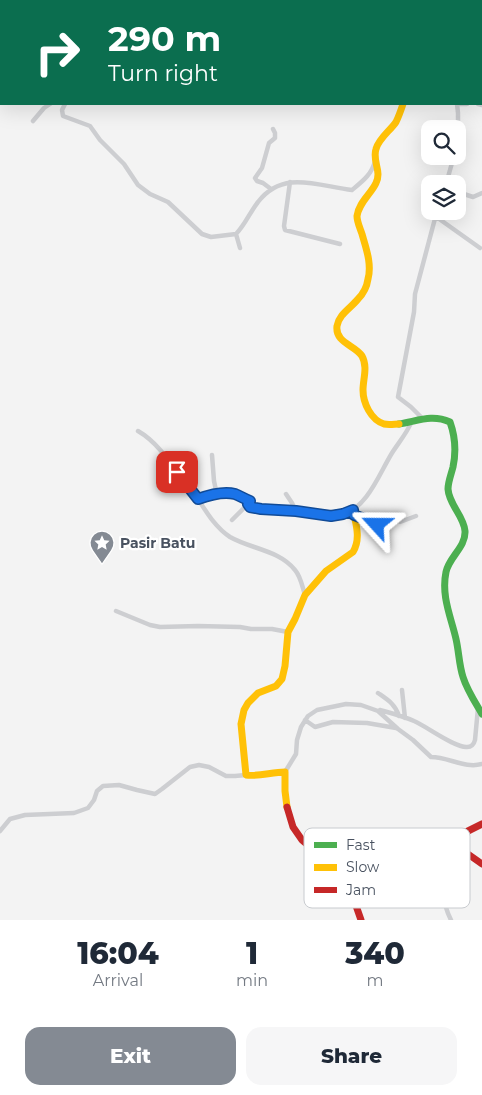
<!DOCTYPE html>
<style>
body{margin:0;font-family:Montserrat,sans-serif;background:#f6f6f7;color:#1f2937;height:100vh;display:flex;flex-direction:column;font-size:19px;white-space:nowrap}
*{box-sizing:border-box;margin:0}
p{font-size:16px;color:#747a83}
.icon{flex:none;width:28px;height:28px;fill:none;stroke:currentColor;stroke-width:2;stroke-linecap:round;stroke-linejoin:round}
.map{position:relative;height:920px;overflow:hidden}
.side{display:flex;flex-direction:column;background:#fff;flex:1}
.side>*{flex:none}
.hud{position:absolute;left:0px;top:0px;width:482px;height:105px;box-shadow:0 5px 20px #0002;background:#0b6e4f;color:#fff;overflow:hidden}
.buttons{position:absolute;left:421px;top:120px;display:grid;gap:10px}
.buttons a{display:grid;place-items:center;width:45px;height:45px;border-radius:10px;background:#fff;box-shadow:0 5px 20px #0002;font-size:25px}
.pin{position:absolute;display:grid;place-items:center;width:42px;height:42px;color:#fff;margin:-21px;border-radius:10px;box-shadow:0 2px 8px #0006}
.me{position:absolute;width:55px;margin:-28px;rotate:294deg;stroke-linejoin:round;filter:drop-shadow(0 0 4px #0008)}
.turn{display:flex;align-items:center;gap:18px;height:105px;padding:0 25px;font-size:22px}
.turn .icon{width:65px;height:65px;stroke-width:2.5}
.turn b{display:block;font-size:35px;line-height:42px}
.eta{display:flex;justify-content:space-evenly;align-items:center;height:85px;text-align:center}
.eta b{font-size:30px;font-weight:800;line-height:35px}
.button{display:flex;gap:10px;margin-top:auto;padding:10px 25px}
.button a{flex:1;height:58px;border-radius:15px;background:#848a93;color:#fff;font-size:20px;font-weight:800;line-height:58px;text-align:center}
.button a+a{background:#f6f6f7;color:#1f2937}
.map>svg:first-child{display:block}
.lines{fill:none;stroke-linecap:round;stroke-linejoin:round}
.street{stroke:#cdced1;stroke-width:4.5}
.fast{stroke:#4caf50;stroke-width:7}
.slow{stroke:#ffc107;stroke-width:7}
.jam{stroke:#c62828;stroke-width:7}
.route-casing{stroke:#114b97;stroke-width:12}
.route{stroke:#1a73e8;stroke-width:9}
.labels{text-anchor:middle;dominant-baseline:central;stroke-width:4.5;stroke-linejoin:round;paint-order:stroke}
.poi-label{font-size:14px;font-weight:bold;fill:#495260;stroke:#fff;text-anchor:start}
.key{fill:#fff;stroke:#c8cbcf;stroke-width:1}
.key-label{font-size:14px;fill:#495260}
</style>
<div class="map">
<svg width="482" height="920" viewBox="0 0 482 920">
<rect width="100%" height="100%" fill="#f3f3f3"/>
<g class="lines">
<path class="street" d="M429,1v-1
M65,104l-3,6 1,6 27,10 10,14 24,24 14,21 12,9 18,8 34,32 9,3 25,-3c9,-9 14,-22 22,-32 25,-33 60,-16 94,-12 11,-9 20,-16 23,-29
M457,104l1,9v25
M457,104h10
M478,104l4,1
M33,121l11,-13 6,-4
M290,182l-6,44 1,4 55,14
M446,184l8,-28
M271,189l-8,-6 -6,-2 -2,-3 7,-10 7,-25 6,-5v-5l-2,-4
M458,192l15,5 9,-4
M435,216l45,32
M236,234l4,14
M423,419l-12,-12 -13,-10 16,-85 1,-18 22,-83
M138,431c26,15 40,46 60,68 11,-4 26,-8 37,-5 5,2 10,5 15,7l-2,3c7,8 30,6 41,7 15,0 39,8 53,4 26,-8 37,-41 50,-62 7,-11 15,-20 20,-32
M212,455l2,26 3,14
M286,494l6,9 4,8
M198,499c9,14 18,29 32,38 21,12 49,13 65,33 6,7 7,16 10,25
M354,515l8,2 14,8h3l10,-7 11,4 16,-6
M232,520l16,-16
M116,611l34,14 10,2 38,-1 42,1 11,2h21l16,3
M402,690l3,28
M378,693c10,7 17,11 21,23
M380,710c11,3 23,6 34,11 12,5 41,27 53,26 5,0 7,-3 8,-7l3,-32
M305,720l10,7 18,-5 34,1 29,5
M285,772l11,-18 1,-14 4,-13 7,-11 9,-6 29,-6 15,1 17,6 20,18 15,11 18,17c18,0 34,12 51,7
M0,831l10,-12 15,-4 49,-2 14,-5 6,-8 3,-9 6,-5 16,-1 18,5 18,4 7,-5 28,-22 9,-2 10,2 17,9h9l11,-1
M451,920c-4,-8 -7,-18 -8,-27 -1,-14 3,-40 12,-50"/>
<path class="fast" d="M418,0v1
M399,424c19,-3 33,-10 51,-2 5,14 6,31 3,45 -2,8 -5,15 -5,22 1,16 16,27 17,42 1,16 -16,26 -19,41 -5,24 5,45 10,67 3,13 3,26 7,38 4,13 12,25 19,37"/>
<path class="slow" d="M399,424c-4,0 -10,1 -15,0 -13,-4 -21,-21 -21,-34 0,-11 5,-23 -1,-34 -7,-11 -27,-13 -25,-30 2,-12 14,-18 21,-27 5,-5 9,-13 10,-20 4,-15 -2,-31 -6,-45 -2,-6 -5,-12 -5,-18 2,-14 14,-22 19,-33 6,-12 -4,-22 0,-34 3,-11 14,-18 20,-27 3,-6 5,-12 7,-18
M287,807l-2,-16v-19c-13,0 -27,5 -39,3l-5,-51 3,-14 4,-7 10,-10 18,-7 6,-7 3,-13 3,-34 7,-13 10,-24 21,-24 27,-19c8,-13 3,-28 0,-42"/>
<path class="jam" d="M287,807l6,20 9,13 44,37 15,43
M482,824l-24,12 -3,7 3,4 24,17"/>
</g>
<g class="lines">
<defs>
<path id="route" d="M177,472l21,27c11,-4 26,-8 37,-5 5,2 10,5 15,7l-2,3 2,3 11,2 35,2 35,5 12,-2 10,-4 1,5 8,3 15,7"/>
</defs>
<use href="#route" class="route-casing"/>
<use href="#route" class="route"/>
</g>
<defs>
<symbol id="sight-pin" viewBox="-11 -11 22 30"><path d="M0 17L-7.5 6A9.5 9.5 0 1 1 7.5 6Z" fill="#848a93" stroke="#fff"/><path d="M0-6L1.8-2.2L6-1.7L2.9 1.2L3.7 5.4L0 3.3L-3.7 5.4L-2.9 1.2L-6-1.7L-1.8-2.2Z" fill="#fff"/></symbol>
</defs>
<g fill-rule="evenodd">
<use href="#sight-pin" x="88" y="529" width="28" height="38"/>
</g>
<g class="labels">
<g class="poi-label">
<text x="120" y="543">Pasir Batu</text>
</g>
</g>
<rect x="304" y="828" width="166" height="80" rx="8" class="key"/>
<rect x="314" y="842" width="23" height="6" fill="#4caf50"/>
<rect x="314" y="864" width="23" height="7" fill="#ffc107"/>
<rect x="314" y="887" width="23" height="6" fill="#c62828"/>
<g class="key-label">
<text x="346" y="850">Fast</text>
<text x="346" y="872">Slow</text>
<text x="346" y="895">Jam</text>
</g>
</svg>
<div class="buttons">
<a><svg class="icon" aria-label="search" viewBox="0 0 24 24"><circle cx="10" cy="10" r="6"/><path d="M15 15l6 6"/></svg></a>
<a><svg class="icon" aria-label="layers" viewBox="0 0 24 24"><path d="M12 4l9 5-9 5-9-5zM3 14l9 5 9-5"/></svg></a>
</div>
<div class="pin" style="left:177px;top:472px;background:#d93025"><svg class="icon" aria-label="arrive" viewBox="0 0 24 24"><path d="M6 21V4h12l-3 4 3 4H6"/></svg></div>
<svg class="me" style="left:377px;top:525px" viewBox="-20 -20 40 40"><path d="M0-17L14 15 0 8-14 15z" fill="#1a73e8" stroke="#fff" stroke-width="4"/></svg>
<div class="hud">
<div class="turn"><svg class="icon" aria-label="right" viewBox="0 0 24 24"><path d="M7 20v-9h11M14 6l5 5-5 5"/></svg><div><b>290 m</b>Turn right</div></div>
</div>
</div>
<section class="side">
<div class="eta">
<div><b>16:04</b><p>Arrival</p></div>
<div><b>1</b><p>min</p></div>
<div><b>340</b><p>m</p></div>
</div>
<div class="button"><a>Exit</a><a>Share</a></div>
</section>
